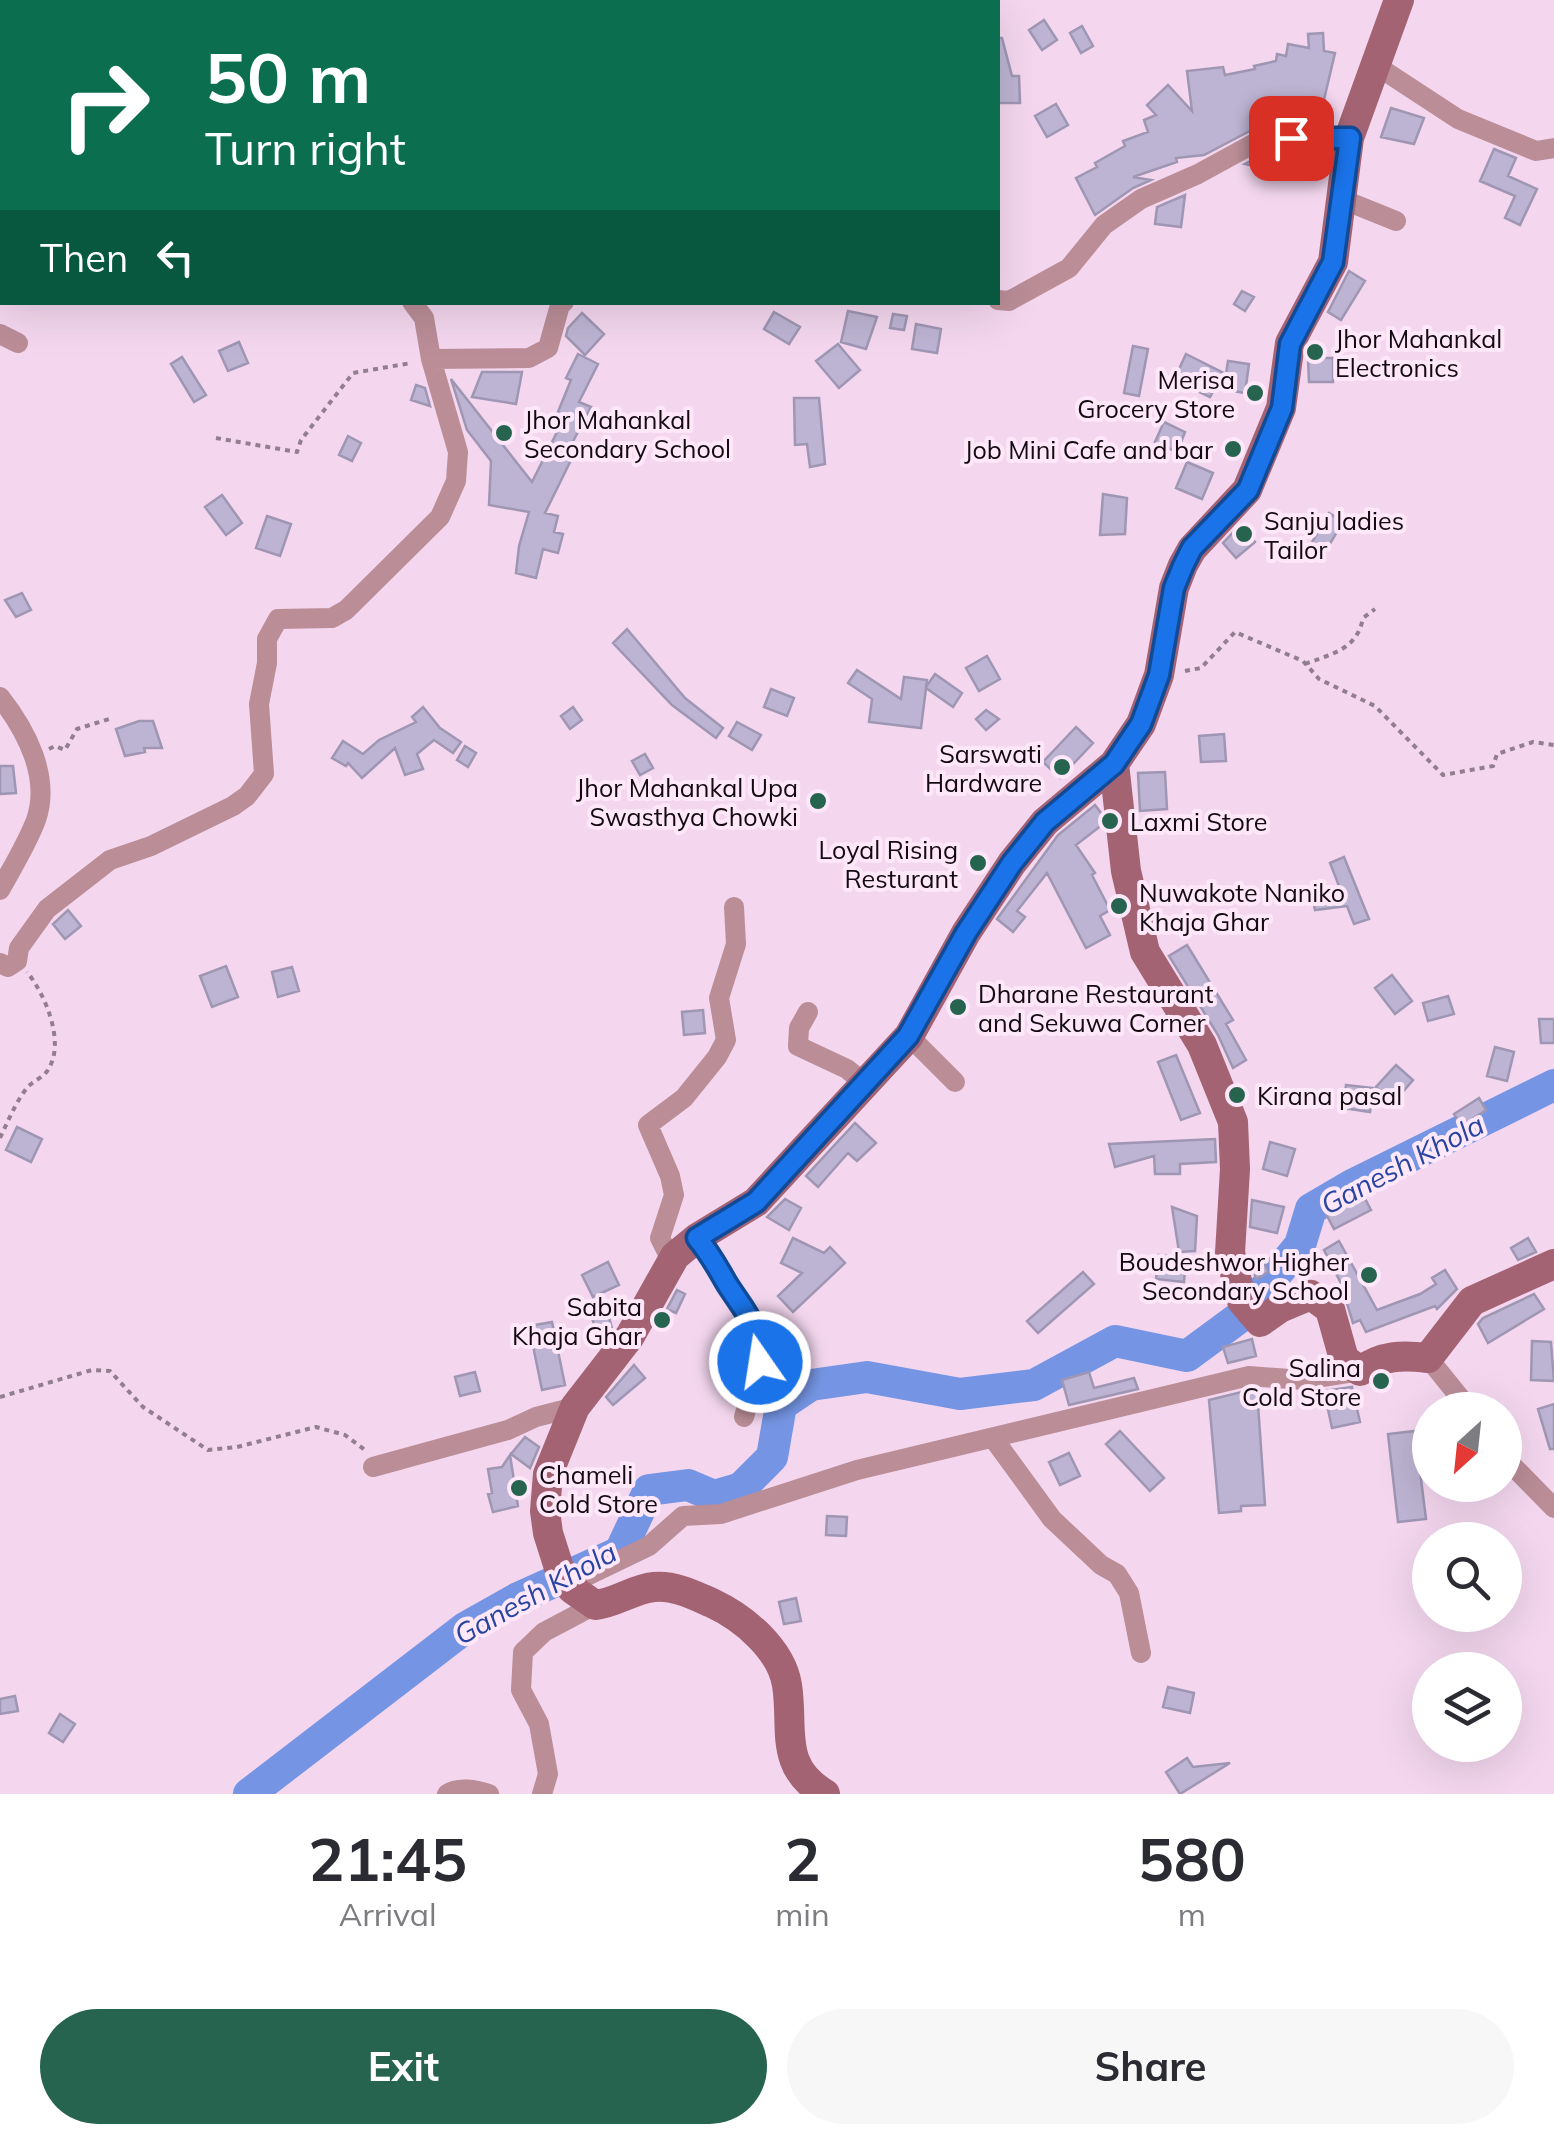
<!DOCTYPE html>
<style>
body{margin:0;font-family:Mulish,sans-serif;background:#f7f7f7;color:#2b2b33;height:100vh;display:flex;flex-direction:column;font-size:38px;white-space:nowrap}
*{box-sizing:border-box;margin:0}
p{font-size:32px;color:#7c7c81}
.icon{flex:none;width:55px;height:55px;fill:none;stroke:currentColor;stroke-width:2;stroke-linecap:round;stroke-linejoin:round}
.map{position:relative;height:1794px;overflow:hidden}
.panel{display:flex;flex-direction:column;background:#fff;flex:1}
.panel>*{flex:none}
.top-card{position:absolute;left:0px;top:0px;width:1000px;height:305px;box-shadow:0 10px 40px #0002;background:#0b6e4f;color:#fff;overflow:hidden}
.needle{width:65px;rotate:207deg}
.fabs{position:absolute;left:1412px;top:1392px;display:grid;gap:20px}
.fabs a{display:grid;place-items:center;width:110px;height:110px;border-radius:50%;background:#fff;box-shadow:0 10px 40px #0002;font-size:50px}
.pin{position:absolute;display:grid;place-items:center;width:85px;height:85px;color:#fff;margin:-42px;border-radius:20px;box-shadow:0 5px 15px #0006}
.me{position:absolute;width:110px;margin:-55px;rotate:347deg;stroke-linejoin:round;filter:drop-shadow(0 0 8px #0008)}
.turn{display:flex;align-items:center;gap:35px;height:210px;padding:0 40px;font-size:45px}
.turn .icon{width:130px;height:130px;stroke-width:2.5}
.turn b{display:block;font-size:70px;line-height:85px}
.then{display:flex;align-items:center;height:95px;padding:0 40px;background:#0003;gap:20px;font-size:38px}
.eta{display:flex;justify-content:space-evenly;align-items:center;height:170px;text-align:center}
.eta b{font-size:60px;font-weight:700;line-height:70px}
.button{display:flex;gap:20px;margin-top:auto;padding:20px 40px}
.button a{flex:1;height:115px;border-radius:60px;background:#276450;color:#fff;font-size:40px;font-weight:700;line-height:115px;text-align:center}
.button a+a{background:#f7f7f7;color:#2b2b33}
.map>svg:first-child{display:block}
.lines{fill:none;stroke-linecap:round;stroke-linejoin:round}
.river{stroke:#7595e4;stroke-width:32}
.building{fill:#bdb4d3;stroke:#9f96b3;stroke-width:2.5}
.path{stroke:#927e8f;stroke-width:4;stroke-dasharray:5 5;stroke-linecap:butt}
.street{stroke:#ba8d97;stroke-width:20}
.secondary{stroke:#a36373;stroke-width:30}
.route-casing{stroke:#114b97;stroke-width:25}
.route{stroke:#1a73e8;stroke-width:18}
.poi-dot{fill:#276450;stroke:#fde7f9;stroke-width:4}
.labels{text-anchor:middle;dominant-baseline:central;stroke-width:8;stroke-linejoin:round;paint-order:stroke}
.poi-label{font-size:25px;fill:#130a12;stroke:#fde7f9;text-anchor:start}
.water-label{font-size:28px;font-style:italic;fill:#2744a0;stroke:#fde7f9}
</style>
<div class="map">
<svg width="1554" height="1794" viewBox="0 0 1554 1794">
<rect width="100%" height="100%" fill="#f4d7ef"/>
<g class="lines">
<path class="river" d="M249,1794l216,-166 53,-30 102,-46 29,-62 39,-5 26,11 27,-8 31,-31 9,-52 30,-20 56,-8 93,17 74,-9 81,-44 72,15 57,-42 56,-69 11,-36 41,-24 202,-100"/>
</g>
<path class="building" d="M1044,20l13,20 -15,10 -13,-20z
M1082,26l11,20 -12,7 -11,-20z
M1323,33l1,18 11,2 -17,72h-32l2,-23 -30,6 3,17 -57,30 -28,3 1,4 -44,15 18,3 -18,8 -38,27 -19,-37 21,-11 -2,-4 30,-17 -2,-5 25,-9 -4,-12 12,-5 -9,-10 21,-20 24,26 -5,-40 36,-4 2,8 30,-6 -1,-3 22,-5 1,-7 9,2 2,-12 21,4 -1,-14z
M998,38h4l10,38h7l1,27h-22z
M1056,104l12,21 -21,12 -12,-21z
M1391,108l33,10 -10,26 -33,-7z
M1494,149l22,9 -8,18 29,13 -17,36 -15,-7 10,-22 -35,-15z
M1283,152h30l-2,14 -29,-3z
M1267,153l3,16 -25,-5 21,-11z
M1185,195l-4,32 -26,-3 2,-17z
M1349,271l16,10 -24,39 -13,-8z
M1242,291l12,6 -9,14 -11,-7z
M848,311l29,6 -11,32 -25,-7z
M774,312l26,15 -11,17 -25,-15z
M582,313l22,21 -19,21 -19,-19 2,-8z
M893,314l14,2 -3,14 -14,-2z
M916,324l25,5 -4,24 -25,-4z
M239,342l9,21 -20,8 -9,-20z
M838,344l22,26 -21,18 -23,-27z
M1133,346l15,3 -9,47 -15,-3z
M578,354l20,10 -19,38 12,5 -25,48 6,3 -27,55 13,3 -4,16 9,2 -5,19 -15,-4 -7,29 -20,-5 3,-27 10,-34 -40,-7 2,-44 -24,-31 -16,-51 81,103 25,-50 -6,-3 20,-49 -5,-2z
M1186,354l40,20 2,-13 21,3 -4,29 -30,-5 -5,9 -36,-17z
M182,357l24,38 -12,7 -23,-38z
M1308,358h25v24h-24z
M482,372h40l-6,32 -44,-7z
M416,385l9,3 5,18 -19,-6z
M794,398h25l6,66 -15,3 -3,-23 -12,1z
M1164,422l21,10 -8,20 -22,-10z
M348,436l13,7 -9,18 -13,-6z
M1187,462l26,11 -11,26 -26,-11z
M1103,494l24,4 -2,36 -25,1z
M222,495l20,28 -16,12 -21,-28z
M1329,513l14,9 -21,35 -14,-8z
M267,516l24,8 -11,32 -24,-8z
M1241,524l14,18 -19,16 -13,-15z
M22,593l9,17 -15,7 -11,-17z
M627,629l58,69 38,30 -7,10 -44,-33 -59,-62z
M987,656l13,23 -21,12 -13,-23z
M857,670l44,29 3,-22 23,3 -1,7 9,-13 27,19 -9,14 -27,-19 -5,40 -52,-6 3,-23 -24,-16z
M771,689l23,9 -7,18 -23,-9z
M423,707l17,21 21,14 -8,11 -19,-13 -17,14 6,15 -18,6 -10,-27 -33,30 -14,-15 -2,3 -14,-8 11,-17 20,13 16,-14 37,-18 -4,-5z
M573,707l9,13 -12,9 -9,-13z
M986,710l13,9 -13,11 -10,-11z
M139,721h14l9,27h-18l1,4 -20,4 -9,-27z
M737,722l24,13 -9,15 -23,-14z
M1076,727l17,16 -33,35 -17,-16z
M1224,734l2,27 -25,1 -2,-26z
M465,746l11,7 -8,14 -11,-7z
M645,754l8,14 -13,7 -8,-14z
M0,766h13l3,27 -16,1z
M1165,772l2,37 -27,2 -2,-38z
M1095,805l6,8 1,12 -26,20 19,28 -3,2 18,35 -10,6 10,19 -24,13 -39,-75 -30,38 8,6 -12,15 -16,-13 61,-84z
M1344,857l25,62 -15,5 -7,-18 -32,4 -3,-14 29,-5 -11,-28z
M68,910l13,16 -16,13 -12,-15z
M1187,945l46,75 -7,4 20,36 -13,8 -15,-33 -49,-79z
M226,966l12,31 -26,10 -12,-31z
M292,967l7,24 -21,6 -6,-25z
M1392,975l20,26 -17,13 -20,-26z
M1448,996l6,18 -26,7 -5,-18z
M703,1010l2,23 -21,2 -2,-23z
M1539,1019h15v24h-13z
M1495,1047l19,5 -7,29 -20,-5z
M1176,1055l24,58 -19,7 -23,-58z
M1396,1065l17,15 -19,22 -18,-15z
M1346,1085l27,3 -3,24 -27,-4z
M1479,1098l7,12 -24,16 -8,-12z
M855,1123l21,20 -19,18 -9,-8 -30,34 -12,-11z
M17,1127l25,12 -11,23 -25,-12z
M1215,1139l1,23 -36,2v10h-25l-1,-18 -39,11 -6,-23z
M1270,1142l25,7 -8,27 -24,-7z
M1361,1191l10,19 -37,19 -10,-19z
M785,1199l16,9 -12,22 -22,-13z
M1252,1200l32,7 -7,26 -27,-6z
M1172,1207l25,9 -2,35 -16,1z
M793,1238l31,15 6,-6 15,16 -52,49 -15,-16 24,-23 -21,-10z
M1528,1238l8,14 -18,8 -7,-12z
M1339,1241l38,69 43,-16 16,-10 -4,-6 13,-8 12,19 -20,20 -2,-3 -69,26 -6,-12 -7,3 -7,-23 3,-1 -25,-49z
M1159,1255l27,3 -2,24 -28,-3z
M1262,1258l6,14 -12,7 -4,-15z
M608,1262l11,23 -26,12 -11,-22z
M1083,1272l11,12 -56,49 -11,-12z
M677,1290l8,4 -9,19 -9,-4z
M1534,1294l10,15 -56,34 -10,-19 5,-6z
M604,1300l8,28 -5,7 -9,2 -10,-32z
M552,1322l13,63 -23,5 -13,-64z
M1252,1339l4,17 -28,7 -5,-16z
M1532,1341l19,1 3,39 -23,-1z
M634,1365l11,13 -32,27 -7,-8z
M475,1372l5,19 -20,5 -5,-19z
M1089,1372l5,16 40,-10 4,11 -69,16 -7,-25z
M1352,1387l8,35 -28,6 -8,-37z
M1250,1390h7l8,115 -24,1v5l-22,2 -10,-113z
M1554,1404v45h-4l-12,-40z
M1120,1431l44,47 -14,13 -44,-47z
M1415,1431l11,88 -28,3 -10,-88z
M525,1437l14,10 -9,21 -19,-14z
M1069,1453l11,23 -20,9 -11,-23z
M510,1455l8,51 -25,6 -5,-18 4,-1 -4,-24 14,-2z
M827,1516l20,1 -1,19 -20,-1z
M796,1598l5,23 -17,3 -5,-22z
M1168,1687l26,6 -4,20 -27,-6z
M15,1696l3,15 -18,3v-15z
M60,1714l15,10 -12,18 -14,-9z
M1187,1758l6,9 37,-4 -50,31 -14,-22z"/>
<g class="lines">
<path class="path" d="M216,438l81,14 4,-12 52,-67 58,-10
M1305,664c26,-10 52,-14 58,-46l12,-9
M1185,671l16,-3 34,-36 68,29 16,18 56,27 68,69 50,-9 4,-12 36,-12 21,3
M49,749l6,-3 10,4 12,-21 32,-10
M0,1138c8,-17 15,-34 26,-49 6,-8 19,-12 23,-21 16,-27 -4,-74 -22,-96
M0,1397l92,-27 18,1 33,36 65,43 29,-3 79,-20 29,8 20,15"/>
<path class="street" d="M110,0l2,2
M549,0l1,2
M210,2l2,-2
M1377,66l81,53 78,32 18,-3
M1339,198l57,23
M0,275l2,-2
M998,300l11,1 60,-33 35,-43 37,-26 57,-25 64,-35 87,-1
M0,334l18,9
M431,359l98,-1 19,-10 12,-43 4,-3
M0,697c26,33 51,80 36,123 -9,24 -24,48 -36,70
M0,963l8,4 9,-6 2,-13 28,-39 63,-49 41,-14 82,-40 14,-10 17,-22 -5,-70 8,-41v-24l11,-20 54,-1 14,-8 94,-93 16,-36 2,-29 -27,-93 -7,-41 -12,-16
M808,1012l-9,16 -1,18 49,23 17,14
M909,1036l46,46
M697,1238c13,15 20,30 30,46 5,7 11,12 15,19 28,40 14,72 2,114
M675,1256l-9,-6 -6,-12 14,-43 -4,-19 -22,-51 36,-27 33,-41 9,-17 -7,-42 17,-54 -2,-37
M1428,1358l42,52
M993,1438l59,81 49,46 16,9 12,19 12,60
M1505,1458l49,50
M373,1467l135,-37 28,-13 39,-10
M568,1585l81,-39 34,-30 38,-2 136,-44 392,-94 54,4 57,-9
M447,1794c12,-8 29,-4 42,0
M542,1794l6,-20 -9,-50 -18,-34 2,-38 21,-20 51,-27"/>
<path class="secondary" d="M1114,764l12,107 19,81 57,93 31,77 2,47 -5,84 12,48 18,21 20,-14 31,-13 19,14 14,50 16,12c22,-16 42,-16 68,-13l44,-57 82,-37
M825,1794c-47,-28 -31,-65 -38,-109 -6,-36 -43,-67 -75,-82 -18,-8 -38,-18 -58,-16 -21,2 -38,16 -59,18l-23,-16 -12,-18 -12,-38 -3,-22 3,-37 27,-67 55,-71 45,-80 22,-18 59,-36 153,-166 57,-103 46,-70 33,-41 69,-58 27,-40 18,-49 15,-87 9,-23 9,-16 55,-59 34,-82 9,-65 43,-81 16,-124 50,-138"/>
</g>
<g class="lines">
<defs>
<path id="route" d="M760,1362c-4,-43 -11,-44 -33,-78 -10,-17 -17,-31 -30,-46l59,-36 152,-166 58,-103 46,-70 33,-41 69,-58 27,-40 18,-49 15,-87 9,-22 9,-18 56,-58 34,-82 8,-64 43,-82 17,-124h-59"/>
</defs>
<use href="#route" class="route-casing"/>
<use href="#route" class="route"/>
</g>
<g class="poi-dot">
<circle cx="1315" cy="352" r="10"/>
<circle cx="1255" cy="393" r="10"/>
<circle cx="504" cy="433" r="10"/>
<circle cx="1233" cy="449" r="10"/>
<circle cx="1244" cy="534" r="10"/>
<circle cx="1062" cy="767" r="10"/>
<circle cx="818" cy="801" r="10"/>
<circle cx="1110" cy="821" r="10"/>
<circle cx="978" cy="863" r="10"/>
<circle cx="1119" cy="906" r="10"/>
<circle cx="958" cy="1007" r="10"/>
<circle cx="1237" cy="1095" r="10"/>
<circle cx="1369" cy="1275" r="10"/>
<circle cx="662" cy="1320" r="10"/>
<circle cx="1381" cy="1381" r="10"/>
<circle cx="519" cy="1488" r="10"/>
</g>
<g class="labels">
<g class="poi-label">
<text x="1335" y="338">Jhor Mahankal<tspan x="1335" dy="29">Electronics</tspan></text>
<text x="1235" y="379" text-anchor="end">Merisa<tspan x="1235" dy="29">Grocery Store</tspan></text>
<text x="524" y="419">Jhor Mahankal<tspan x="524" dy="29">Secondary School</tspan></text>
<text x="1213" y="449" text-anchor="end">Job Mini Cafe and bar</text>
<text x="1264" y="520">Sanju ladies<tspan x="1264" dy="29">Tailor</tspan></text>
<text x="1042" y="753" text-anchor="end">Sarswati<tspan x="1042" dy="29">Hardware</tspan></text>
<text x="798" y="787" text-anchor="end">Jhor Mahankal Upa<tspan x="798" dy="29">Swasthya Chowki</tspan></text>
<text x="1130" y="821">Laxmi Store</text>
<text x="958" y="849" text-anchor="end">Loyal Rising<tspan x="958" dy="29">Resturant</tspan></text>
<text x="1139" y="892">Nuwakote Naniko<tspan x="1139" dy="29">Khaja Ghar</tspan></text>
<text x="978" y="993">Dharane Restaurant<tspan x="978" dy="29">and Sekuwa Corner</tspan></text>
<text x="1257" y="1095">Kirana pasal</text>
<text x="1349" y="1261" text-anchor="end">Boudeshwor Higher<tspan x="1349" dy="29">Secondary School</tspan></text>
<text x="642" y="1306" text-anchor="end">Sabita<tspan x="642" dy="29">Khaja Ghar</tspan></text>
<text x="1361" y="1367" text-anchor="end">Salina<tspan x="1361" dy="29">Cold Store</tspan></text>
<text x="539" y="1474">Chameli<tspan x="539" dy="29">Cold Store</tspan></text>
</g>
<g class="water-label">
<text transform="translate(1402 1164) rotate(-28)">Ganesh Khola</text>
<text transform="translate(535 1593) rotate(-29)">Ganesh Khola</text>
</g>
</g>
</svg>
<div class="fabs">
<a><svg class="needle" viewBox="-14 -14 28 28"><path d="M0-13l5 13h-10z" fill="#e53935"/><path d="M0 13l5-13h-10z" fill="#7c7c81"/></svg></a>
<a><svg class="icon" aria-label="search" viewBox="0 0 24 24"><circle cx="10" cy="10" r="6"/><path d="M15 15l6 6"/></svg></a>
<a><svg class="icon" aria-label="layers" viewBox="0 0 24 24"><path d="M12 4l9 5-9 5-9-5zM3 14l9 5 9-5"/></svg></a>
</div>
<div class="pin" style="left:1291px;top:138px;background:#d93025"><svg class="icon" aria-label="arrive" viewBox="0 0 24 24"><path d="M6 21V4h12l-3 4 3 4H6"/></svg></div>
<svg class="me" style="left:760px;top:1362px" viewBox="-20 -20 40 40"><circle r="17" fill="#1a73e8" stroke="#fff" stroke-width="3"/><path d="M0-11L8 9 0 5-8 9z" fill="#fff"/></svg>
<div class="top-card">
<div class="turn"><svg class="icon" aria-label="right" viewBox="0 0 24 24"><path d="M7 20v-9h11M14 6l5 5-5 5"/></svg><div><b>50 m</b>Turn right</div></div>
<div class="then">Then<svg class="icon" aria-label="left" viewBox="0 0 24 24"><path d="M17 20v-9H6M10 6l-5 5 5 5"/></svg></div>
</div>
</div>
<section class="panel">
<div class="eta">
<div><b>21:45</b><p>Arrival</p></div>
<div><b>2</b><p>min</p></div>
<div><b>580</b><p>m</p></div>
</div>
<div class="button"><a>Exit</a><a>Share</a></div>
</section>
